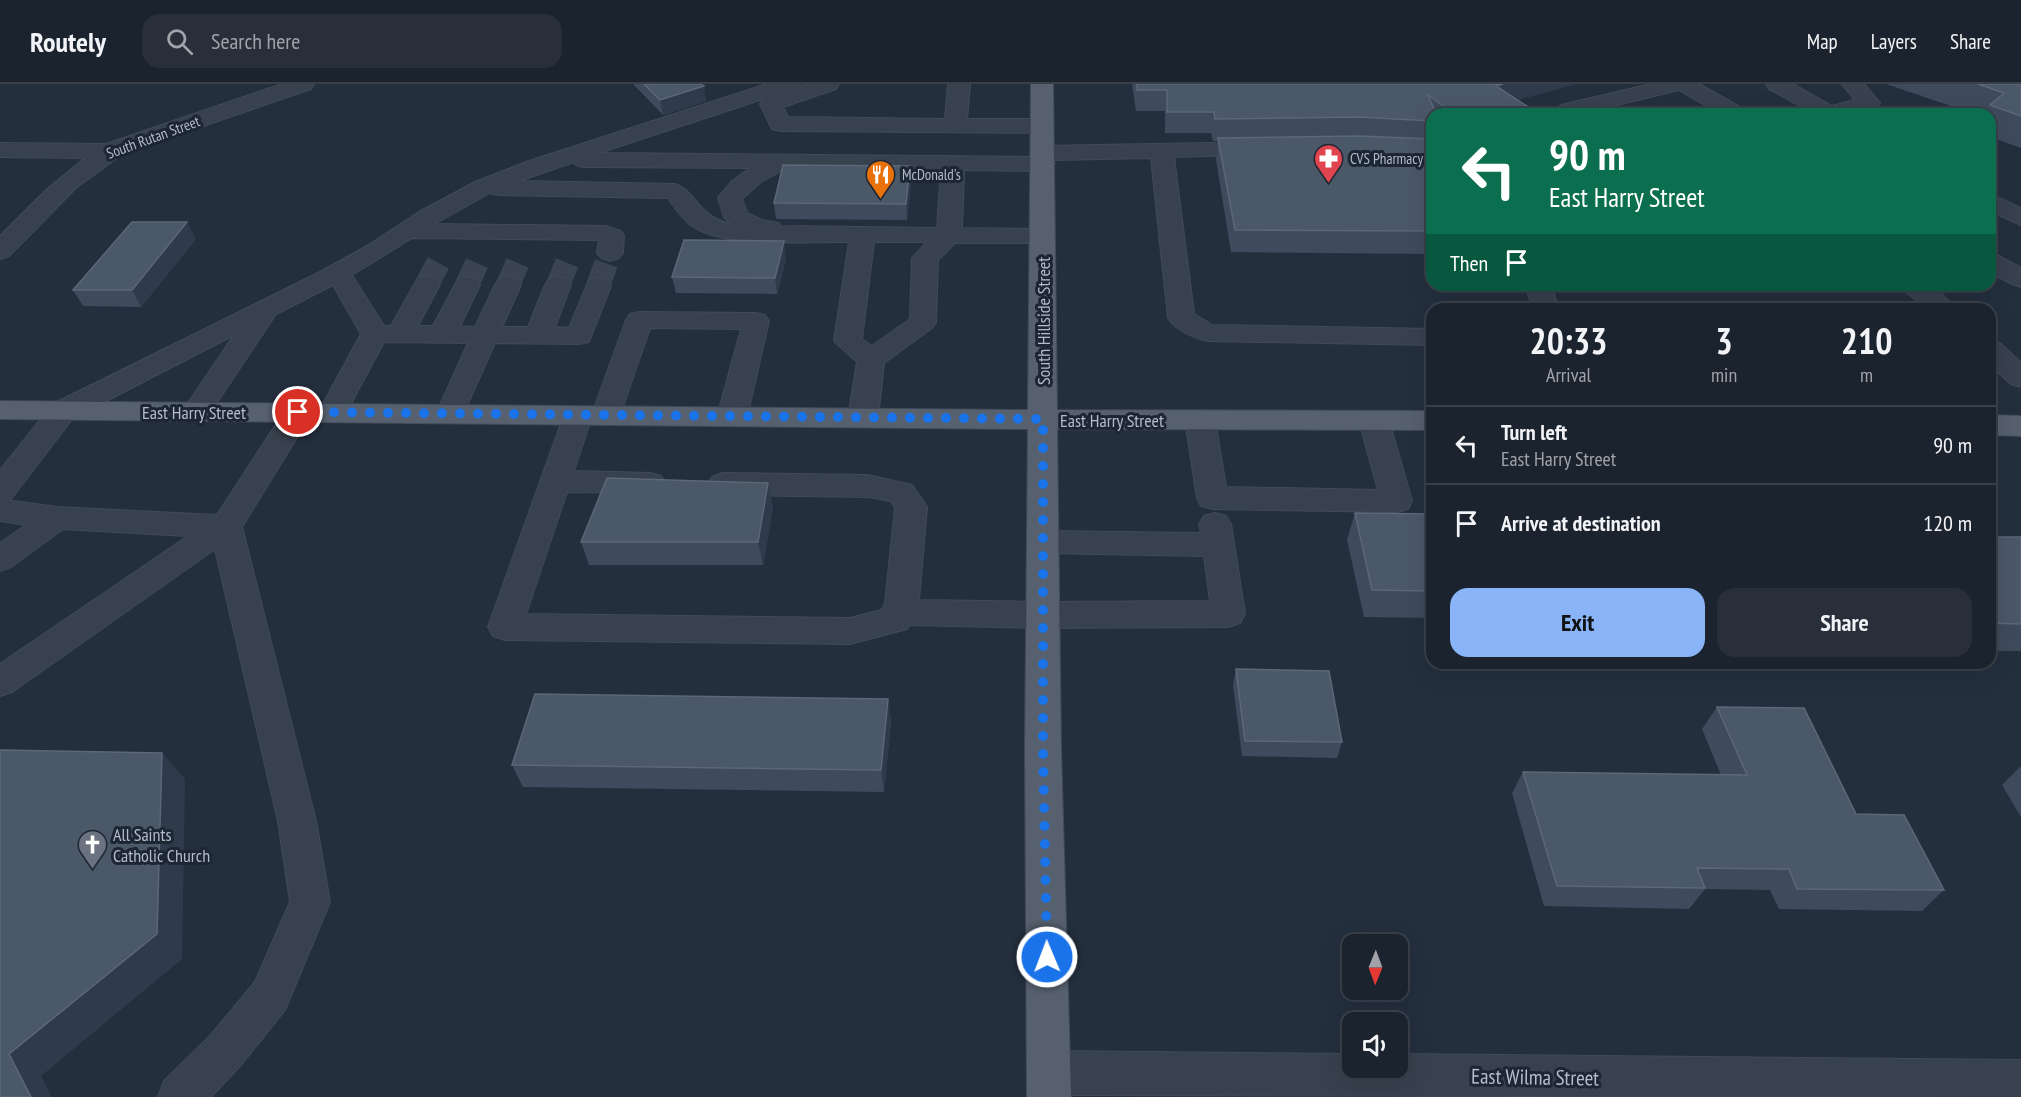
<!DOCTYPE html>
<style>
body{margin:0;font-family:"PT Sans Narrow",sans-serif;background:#282f3a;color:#f1f3f6;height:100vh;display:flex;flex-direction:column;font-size:22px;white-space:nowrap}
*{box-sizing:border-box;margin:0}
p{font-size:20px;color:#a0a4aa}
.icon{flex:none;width:33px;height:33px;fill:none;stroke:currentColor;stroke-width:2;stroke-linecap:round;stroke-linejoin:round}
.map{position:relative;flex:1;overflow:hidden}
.details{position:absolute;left:1426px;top:219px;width:570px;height:366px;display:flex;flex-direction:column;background:#1b232e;border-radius:18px;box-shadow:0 6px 24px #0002,0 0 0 2px #39404a}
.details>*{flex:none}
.hud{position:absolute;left:1426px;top:24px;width:570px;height:183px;border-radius:18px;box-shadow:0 6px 24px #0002,0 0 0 2px #39404a;background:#0b6e4f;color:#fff;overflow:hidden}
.needle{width:39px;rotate:181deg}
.fabs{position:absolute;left:1342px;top:850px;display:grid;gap:12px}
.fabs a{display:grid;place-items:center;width:66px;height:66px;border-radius:12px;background:#1b232e;box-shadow:0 6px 24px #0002,0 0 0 2px #39404a;font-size:30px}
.pin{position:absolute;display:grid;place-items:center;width:51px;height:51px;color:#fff;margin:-26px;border:3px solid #fff;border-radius:50%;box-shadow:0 2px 6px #0007}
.me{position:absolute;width:66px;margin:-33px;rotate:359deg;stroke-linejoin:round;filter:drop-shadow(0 0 4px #0008)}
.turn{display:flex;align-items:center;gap:21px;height:126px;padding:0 24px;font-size:27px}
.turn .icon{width:78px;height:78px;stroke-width:2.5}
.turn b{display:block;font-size:42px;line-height:51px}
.then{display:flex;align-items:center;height:57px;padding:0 24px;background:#0003;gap:12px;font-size:22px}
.eta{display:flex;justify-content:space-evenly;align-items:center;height:102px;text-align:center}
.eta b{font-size:36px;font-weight:600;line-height:42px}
.cta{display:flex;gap:12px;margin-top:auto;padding:12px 24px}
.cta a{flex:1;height:69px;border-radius:18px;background:#8ab4f8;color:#111;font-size:24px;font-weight:600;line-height:69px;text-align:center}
.cta a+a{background:#282f3a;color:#f1f3f6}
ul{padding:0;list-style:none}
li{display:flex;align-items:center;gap:18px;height:78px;padding:0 24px;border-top:2px solid #39404a}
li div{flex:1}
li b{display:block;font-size:22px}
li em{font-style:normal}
header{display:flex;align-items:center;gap:36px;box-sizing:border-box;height:84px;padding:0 30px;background:#1b232e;border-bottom:2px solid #39404a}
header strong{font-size:28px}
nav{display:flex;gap:33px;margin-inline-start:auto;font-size:21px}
.search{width:420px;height:54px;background:#282f3a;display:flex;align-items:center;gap:15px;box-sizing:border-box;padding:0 21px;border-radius:18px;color:#a0a4aa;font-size:22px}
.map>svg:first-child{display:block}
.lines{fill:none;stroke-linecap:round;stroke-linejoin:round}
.minor-tunnel{stroke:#3a4453;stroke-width:24;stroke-dasharray:24 12;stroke-linecap:butt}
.minor-casing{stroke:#414a57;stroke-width:2}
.major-casing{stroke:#414a57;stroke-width:2}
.minor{fill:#38414e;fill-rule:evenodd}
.major{fill:#56606e;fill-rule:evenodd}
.wall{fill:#3f4b5c}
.shaded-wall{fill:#2f3b4b}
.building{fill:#4b5868;stroke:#5c6777;stroke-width:1.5}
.route{stroke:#1a73e8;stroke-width:10;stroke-dasharray:0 18}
.labels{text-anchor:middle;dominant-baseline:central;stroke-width:6;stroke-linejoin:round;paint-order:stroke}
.far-street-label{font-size:15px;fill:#b4bcc9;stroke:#1d2633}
.far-poi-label{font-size:15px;fill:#b4bcc9;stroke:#1d2633;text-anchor:start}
.street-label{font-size:18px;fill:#b4bcc9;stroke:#1d2633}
.poi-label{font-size:18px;fill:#b4bcc9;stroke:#1d2633;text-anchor:start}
.near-street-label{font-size:21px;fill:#b4bcc9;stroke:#1d2633}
</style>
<header>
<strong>Routely</strong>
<div class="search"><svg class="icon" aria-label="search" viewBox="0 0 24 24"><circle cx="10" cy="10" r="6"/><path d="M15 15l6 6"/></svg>Search here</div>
<nav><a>Map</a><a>Layers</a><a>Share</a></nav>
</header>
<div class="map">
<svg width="2021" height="1013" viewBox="0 0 2021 1013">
<rect width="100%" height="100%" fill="#242f3e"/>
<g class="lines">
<path class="minor-tunnel" d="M427,200l17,-32
M467,201l15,-33
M508,201l14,-32
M558,201l13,-32
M598,202l12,-33"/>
<defs>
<path id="minor" d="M282,0h32l-3,5 -187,64 -47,34 -68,69 -9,3v-23l46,-46 39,-32 -85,-1v-14l106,1z
M767,0h33l-3,4 10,-4h32l-3,5 -53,18 5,10 157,2 3,-35h22l-3,35h76l8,2 3,5 -3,5 -8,2 -263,-2 -8,-2 -12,-25 3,-5 -164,54 435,4 -2,-4 3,-5 8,-2 220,-4 8,2 3,5 -3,5 -97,3 20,157 18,11 220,4v16l-225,-4c-13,-3 -31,-11 -39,-23l-17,-160 -99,2 3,4 -4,5 -8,2 -79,-1 -2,58 81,1 9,2 3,5 -3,5 -9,2h-88l-17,17 -2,62 -4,6 -48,35 -6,55 -5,7 -10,2 -10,-2 -5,-7 9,-56 -23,-21 15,-99c-40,-1 -124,7 -157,-16 -10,-7 -17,-18 -24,-28l-169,-3 -9,-2 -56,31 171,2 16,5 3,5 -1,17 -4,5 -9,3 -9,-3 -4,-5 2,-13 -187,-2 -60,37 32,51h7l27,-48 9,-2 9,2 4,6 -22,42h15l25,-47 9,-2 9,2 4,6 -20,41 15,1 20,-42 4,-6 9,-2 9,2 4,6 -19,42h26l17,-42 4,-6 9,-2 9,2 4,6 -16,42 14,1 20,-48 9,-2 9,2 4,6 -22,56 -10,2 -84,-1 -35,78 -10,2 -10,-2 -4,-7 32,-71 -84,-1 -42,78 -10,2 -10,-2 -4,-7 43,-79 -28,-49 -57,29 -70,105 -10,2 -10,-2 -4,-7 52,-77 -161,83 -62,81 -5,1 51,7 160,8 71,-109 10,-2 10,2 4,7 -70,114 74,294 14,81 -45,108 -45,56 -29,31h-53l6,-16 46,-45 45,-54 35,-80 -12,-81 -63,-272 -203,143 -12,4v-32l188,-128 -125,-7 -52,38 -11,4v-28l26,-18 -26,-4v-51l53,-66 267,-132 47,-26 52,-34 56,-30 54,-21zM574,78l2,3 8,2 166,1 -18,13 -14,17 6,19 7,7c-34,-7 -36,-35 -56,-40l-156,-3zM784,85l157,1 -4,58 -156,-2 -2,-3 -17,-3 -15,-7 -5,-14 2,-2 17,-15zM874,158h53l-15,16 -2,61 -38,27 -10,-7z
M1651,0h48l45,25 3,5h-27l-41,-24 -99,24h-28l9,-9z
M1766,0h27l39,22 23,-6 -13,-16h22l16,19 -3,5 -26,6h-36l-46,-25z
M1990,110l31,14v17l-31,-14z
M1990,169l9,3 22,12v19l-9,-3 -22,-12z
M1525,201h26l8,24h-26z
M1898,201c25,0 42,1 58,24h-30z
M639,228l117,1 9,2 4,6 -22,96 -5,7 -10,2 -10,-2 -5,-7 24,-88 -91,-1 -30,87 -4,7 -10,2 -10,-2 -4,-6 -18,55 76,2 11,3 4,7 -4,7 -11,3 -83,-1 -41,122 324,4 32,-8 3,-7 10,-95 -4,-7 -23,-4 -145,-2 -11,-4 -4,-7 4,-7 11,-4 145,2 44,10 15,22 -8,93 124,2 167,-1 -6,-45 -161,-3 -11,-3 -5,-8 5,-8 11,-3 158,2 -2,-9 5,-8 11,-3 11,3 5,8 14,90 -5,9 -12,4 -185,1 -134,-3 -2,4 -57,15 -345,-4 -12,-4 -5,-9 76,-212 4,-7 10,-2 10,2 4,6 34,-94 4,-6z
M1990,257l10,2 21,20v24l-10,-3 -21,-19z
M1200,326l10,3 5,7 11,67 152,3 -19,-69 5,-7 10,-3 10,3 5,7 23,80 -4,8 -11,3 -185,-3 -11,-3 -4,-8 -12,-78 5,-7z
M1049,967l304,3v14h45v-14l623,6v37l-972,-2 -16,-7 -6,-15 6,-15z"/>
<path id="major" d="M1031,0h22l4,326 375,1v19l-375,-1 4,320 10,348h-44l-2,-348 3,-320 -1028,-10v-18l1028,9z
M1990,331l31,1v20l-31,-1z"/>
</defs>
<use href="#minor" class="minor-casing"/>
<use href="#major" class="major-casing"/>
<use href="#minor" class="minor"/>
<use href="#major" class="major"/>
</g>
<path class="wall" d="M633,0h68l5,17 -43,14z
M1132,0h444l-59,16 22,14h-107v140l-201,-2 -15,-92 2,-19h-5l-2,-8h-46v-22h-29z
M1886,0h135v64l-31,-11v-23h-16z
M910,82l1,15 -4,39 -131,-1 -2,-16z
M196,155l-55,68 -58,-1 -10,-16z
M786,174l-9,36 -101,-1 -4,-16z
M773,423l-10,58h-174l-8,-23z
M1355,429l77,1v104l-68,-1 -17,-77z
M1990,453h31v114h-31z
M1236,585l106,73 -5,16 -95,-2 -9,-71z
M888,615l3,23 -7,70 -361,-5 -11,-22z
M1717,623l139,107 88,76 -22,21 -143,-2 -9,-19 -65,-1 -16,20 -145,-3 -32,-113 11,-21 198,3 -19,-46z
M2021,682v51l-19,-32z"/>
<path class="shaded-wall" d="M1503,0h73l-87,23 7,-21z
M704,2l2,15 -43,14 -3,-15z
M910,82l1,15 -4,39 -1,-16z
M187,138l9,17 -55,68 -9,-17z
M784,157l2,17 -9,36 -2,-16z
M768,399l5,24 -10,58 -5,-23z
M888,615l3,23 -7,70 -3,-22z
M162,669l23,26 -3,180 -141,117 11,21h-21l-22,-43z"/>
<path class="building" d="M644,0h57l3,2 -44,14z
M1137,0h366l-7,2 43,28h-84l-27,-19 8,19h-4v7l-74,-4 -143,2 -1,-7h-47v-22h-30z
M1978,0h43v32l-31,-11 14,-12z
M1358,52l74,3v92l-197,-1 -17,-92z
M783,81l127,1 -4,38 -132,-1z
M132,138h55l-55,68h-59z
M684,156l100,1 -9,37 -103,-1z
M607,394l161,5 -10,59h-177z
M1355,429l77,1v77l-60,-1z
M1990,453h31v87l-31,-1z
M1236,585l93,2 13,71 -97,-1z
M535,610l353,5 -7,71 -369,-5z
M1717,623l87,1 52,106 48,1 40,75 -147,-1 -8,-20 -92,-1 8,20 -148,-2 -34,-114 224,3z
M0,666l162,3 -5,181 -148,120 22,43h-31z"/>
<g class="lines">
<path class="route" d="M298,328l745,7v330l4,208"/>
</g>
<defs>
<symbol id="pharmacy-pin" viewBox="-11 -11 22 30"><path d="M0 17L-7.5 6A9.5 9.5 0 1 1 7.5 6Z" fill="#e0444e" stroke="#1d2633"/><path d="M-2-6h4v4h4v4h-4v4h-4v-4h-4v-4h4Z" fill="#fff"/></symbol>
<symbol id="restaurant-pin" viewBox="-11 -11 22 30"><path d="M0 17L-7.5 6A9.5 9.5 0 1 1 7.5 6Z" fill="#e8710a" stroke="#1d2633"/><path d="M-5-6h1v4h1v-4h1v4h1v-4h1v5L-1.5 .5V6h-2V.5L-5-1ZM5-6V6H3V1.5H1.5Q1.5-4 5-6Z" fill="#fff"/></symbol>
<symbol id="church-pin" viewBox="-11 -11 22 30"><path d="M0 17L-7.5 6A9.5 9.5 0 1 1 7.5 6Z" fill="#6b7280" stroke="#1d2633"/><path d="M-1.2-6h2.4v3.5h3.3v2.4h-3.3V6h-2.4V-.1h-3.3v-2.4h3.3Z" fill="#fff"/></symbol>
</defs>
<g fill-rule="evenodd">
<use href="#pharmacy-pin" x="1312" y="58" width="33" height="45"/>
<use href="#restaurant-pin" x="864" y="74" width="33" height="45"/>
<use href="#church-pin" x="76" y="744" width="33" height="45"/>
</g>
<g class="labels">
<g class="far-street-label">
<text transform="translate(153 53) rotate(-20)">South Rutan Street</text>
</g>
<g class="far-poi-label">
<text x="1350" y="74">CVS Pharmacy</text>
<text x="902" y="90">McDonald's</text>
</g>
<g class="street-label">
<text transform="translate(1043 237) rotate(-90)">South Hillside Street</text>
<text x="194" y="328">East Harry Street</text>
<text x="1112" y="336">East Harry Street</text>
</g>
<g class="poi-label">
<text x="113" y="750">All Saints<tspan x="113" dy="21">Catholic Church</tspan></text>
</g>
<g class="near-street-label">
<text transform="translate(1535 993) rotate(1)">East Wilma Street</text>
</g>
</g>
</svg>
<div class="fabs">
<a><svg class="needle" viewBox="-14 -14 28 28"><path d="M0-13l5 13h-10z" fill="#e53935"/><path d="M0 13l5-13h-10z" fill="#a0a4aa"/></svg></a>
<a><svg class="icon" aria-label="sound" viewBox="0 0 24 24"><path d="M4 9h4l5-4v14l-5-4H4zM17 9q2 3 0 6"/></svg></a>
</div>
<div class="pin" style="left:298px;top:328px;background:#d93025"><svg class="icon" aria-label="arrive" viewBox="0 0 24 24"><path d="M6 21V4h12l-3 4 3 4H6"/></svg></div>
<svg class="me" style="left:1047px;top:873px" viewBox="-20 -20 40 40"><circle r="17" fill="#1a73e8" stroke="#fff" stroke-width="3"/><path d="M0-11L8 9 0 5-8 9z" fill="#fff"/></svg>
<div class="hud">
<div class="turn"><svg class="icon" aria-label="left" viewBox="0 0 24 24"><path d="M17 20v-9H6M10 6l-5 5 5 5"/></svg><div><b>90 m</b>East Harry Street</div></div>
<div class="then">Then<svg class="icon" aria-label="arrive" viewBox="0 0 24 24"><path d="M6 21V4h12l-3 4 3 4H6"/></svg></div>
</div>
<section class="details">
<div class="eta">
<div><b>20:33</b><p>Arrival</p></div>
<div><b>3</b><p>min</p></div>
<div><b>210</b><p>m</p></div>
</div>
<ul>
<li><svg class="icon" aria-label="left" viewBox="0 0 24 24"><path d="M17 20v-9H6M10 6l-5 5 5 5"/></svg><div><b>Turn left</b><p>East Harry Street</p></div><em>90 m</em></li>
<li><svg class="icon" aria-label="arrive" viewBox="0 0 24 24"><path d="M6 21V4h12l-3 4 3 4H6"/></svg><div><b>Arrive at destination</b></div><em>120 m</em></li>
</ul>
<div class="cta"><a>Exit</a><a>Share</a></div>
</section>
</div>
